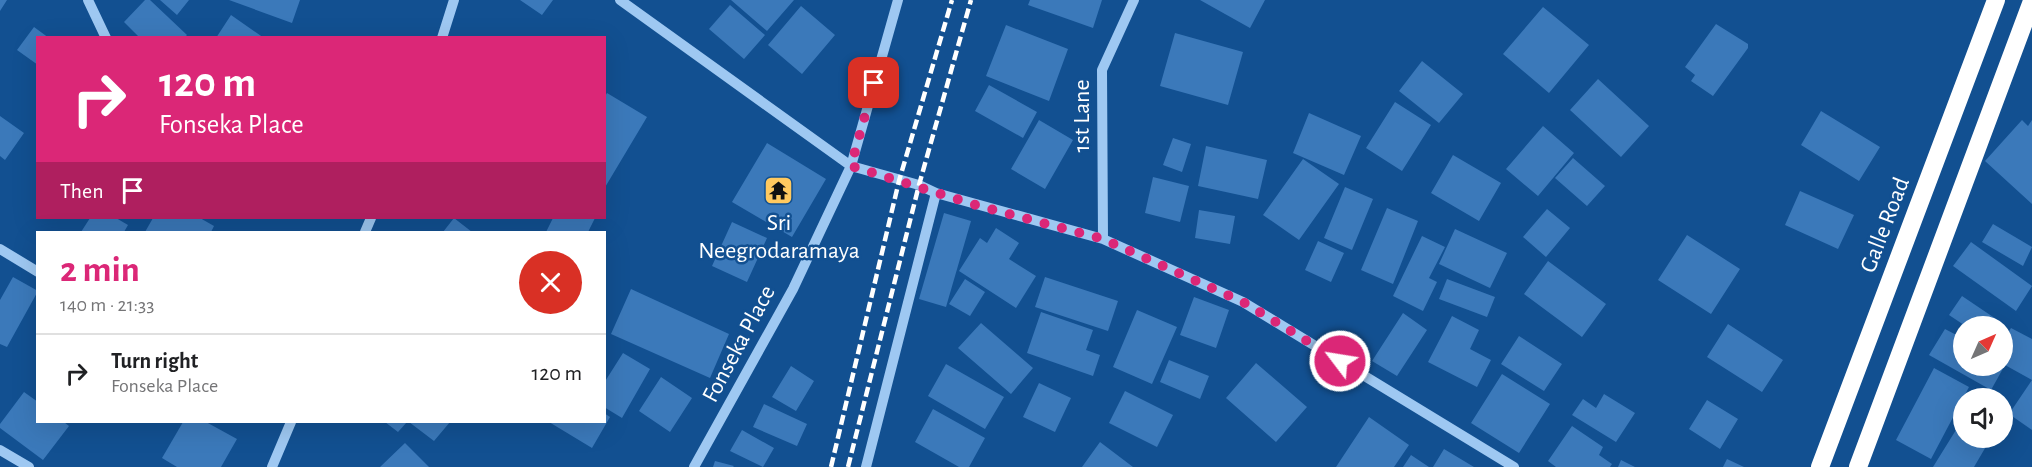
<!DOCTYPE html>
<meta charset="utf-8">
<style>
body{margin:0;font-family:"Alegreya Sans",sans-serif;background:#f6f6f6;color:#202124;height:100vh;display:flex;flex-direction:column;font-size:22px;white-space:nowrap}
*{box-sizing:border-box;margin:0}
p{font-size:20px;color:#757577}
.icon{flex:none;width:33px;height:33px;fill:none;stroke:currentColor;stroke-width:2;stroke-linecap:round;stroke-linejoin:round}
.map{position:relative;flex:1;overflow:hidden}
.panel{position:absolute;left:36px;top:231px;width:570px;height:192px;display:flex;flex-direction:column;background:#fff;border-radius:0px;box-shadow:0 6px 24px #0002}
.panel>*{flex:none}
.hud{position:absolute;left:36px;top:36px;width:570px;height:183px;border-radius:0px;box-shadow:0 6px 24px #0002;background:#db2777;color:#fff;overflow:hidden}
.needle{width:39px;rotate:45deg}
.controls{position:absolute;left:1953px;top:316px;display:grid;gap:12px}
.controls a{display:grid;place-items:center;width:60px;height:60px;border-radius:50%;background:#fff;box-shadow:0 6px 24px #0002;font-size:30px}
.pin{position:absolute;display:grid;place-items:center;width:51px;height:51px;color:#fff;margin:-26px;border-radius:12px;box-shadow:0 3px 9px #0006}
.me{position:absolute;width:66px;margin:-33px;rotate:301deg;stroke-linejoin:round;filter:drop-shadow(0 0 4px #0008)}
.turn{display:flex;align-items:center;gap:21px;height:126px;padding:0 24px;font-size:27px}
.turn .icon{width:78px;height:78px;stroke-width:2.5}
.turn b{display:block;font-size:42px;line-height:51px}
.then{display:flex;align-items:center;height:57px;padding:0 24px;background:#0003;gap:12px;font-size:22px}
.round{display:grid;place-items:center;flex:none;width:63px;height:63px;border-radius:32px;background:#f6f6f6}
.head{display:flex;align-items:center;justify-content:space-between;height:102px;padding:0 24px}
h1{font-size:36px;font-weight:600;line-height:45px;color:#db2777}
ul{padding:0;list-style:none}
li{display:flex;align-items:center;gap:18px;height:78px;padding:0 24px;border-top:2px solid #e0e0e0}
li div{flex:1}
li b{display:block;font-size:22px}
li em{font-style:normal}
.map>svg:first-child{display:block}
.building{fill:#3b79ba}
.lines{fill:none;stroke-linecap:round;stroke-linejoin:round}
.minor{stroke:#9ec8f2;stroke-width:10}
.highway{stroke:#fff;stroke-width:18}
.rail{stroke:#fff;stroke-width:4.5;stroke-dasharray:10 4.5;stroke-linecap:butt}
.route{stroke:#db2777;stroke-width:10;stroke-dasharray:0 18}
.labels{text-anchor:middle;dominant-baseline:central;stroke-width:5;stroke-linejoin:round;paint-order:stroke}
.street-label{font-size:24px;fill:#fff;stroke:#125091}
.poi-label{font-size:24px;fill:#fff;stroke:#125091}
</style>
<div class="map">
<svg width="2032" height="467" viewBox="0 0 2032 467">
<rect width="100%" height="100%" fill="#125091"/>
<path class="building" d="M0,0h7l-7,11z
M145,0h5l37,35 -3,3h-44l-16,-16z
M160,0h29l-12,15z
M229,0h71l-8,23z
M520,0h33l-11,15z
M731,0h63l-27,31z
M1030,0h72l-9,28 -65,-23z
M1200,0h65l-15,28z
M730,5l35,30 -21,24 -35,-30z
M801,6l34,29 -33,39 -34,-29z
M1543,7l46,38 -40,48 -46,-39z
M231,15l33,23h-48z
M1716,24l32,20v4l-35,48 -22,-15 4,-6 -10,-8z
M1006,25l62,24 -19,52 -63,-25z
M34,27l15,11h-11v27l-21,-15z
M1175,33l68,19 -15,53 -68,-19z
M1422,61l41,33 -24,29 -40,-32z
M1598,79l51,47 -28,31 -51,-47z
M989,85l48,27 -14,26 -48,-27z
M607,93l40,24 -43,72v-91z
M1395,102l36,23 -29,46 -36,-23z
M1821,111l59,36 -21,34 -58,-36z
M1309,113l52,23 -17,39 -51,-22z
M0,116l24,17 -19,27 -5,-4z
M1039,120l34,20 -28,49 -34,-20z
M2022,120l6,6 4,-6v84l-47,-43z
M1543,126l31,27 -36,43 -32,-27z
M1173,138l18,6 -9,28 -19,-7z
M767,143l59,36 -34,58 -60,-35z
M1206,146l61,14 -9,39 -60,-13z
M1453,155l48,28 -22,38 -48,-28z
M1573,158l32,28 -18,20 -32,-28z
M1303,159l36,25 -40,56 -36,-25z
M1153,177l36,9 -9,36 -35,-9z
M1345,187l28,12 -21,51 -28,-12z
M1800,191l54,24 -16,34 -53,-24z
M1387,208l31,13 -25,63 -32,-14z
M1547,209l23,19 -24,29 -23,-20z
M1199,210l36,6 -5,28 -35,-6z
M944,213l27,8 -25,86 -27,-8z
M90,218h26l12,7 -4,7h-43z
M153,218h47l14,8 -3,6h-66z
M454,218l18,14h-29z
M553,218h42l-7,14h-42z
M732,222l35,16 -20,44 -35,-16z
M1993,224l39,23 -9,19 -41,-24z
M996,228l23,15 -10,16 27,17 -20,32 -57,-37 21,-33 7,5z
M1455,229l52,24 -17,35 -51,-24z
M1687,235l53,34 -29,45 -53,-34z
M1422,236l23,11 -16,31 8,4 -14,29 -30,-15z
M1318,241l26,12 -13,29 -26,-12z
M1971,242l61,44 -16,25 -63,-45z
M1548,261l58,43 -24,33 -58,-43z
M13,277l25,14 -31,56 -7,-3v-44z
M1045,277l73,24 -10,30 -73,-24z
M965,279l20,13 -15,24 -21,-12z
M1447,279l48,18 -8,20 -48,-18z
M631,289l98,45 -19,44 -99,-44z
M1962,296l40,27 -3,4h-32l-18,-12z
M1194,297l35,13 -13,38 -36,-13z
M1137,310l40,17 -25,57 -39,-17z
M1041,312l52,18 -7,20 14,5 -7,21 -66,-23z
M1403,313l24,17 -30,46 -25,-15z
M1452,316l27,14 -9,19 21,11 -14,27 -49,-25z
M981,323l52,45 -22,26 -53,-46z
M1728,324l55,36 -21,32 -55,-35z
M2011,328l21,11v41l-27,-15 -14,25 -62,-35 16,-26 19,10v27h38v-23z
M1519,336l43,28 -18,27 -43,-27z
M623,353l27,16 -28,49 -18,-11v-24z
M1169,360l40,16 -9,23 -40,-17z
M1256,363l51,44 -31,35 -50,-44z
M946,364l58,33 -19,32 -57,-33z
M791,366l23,15 -18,30 -24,-14z
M1934,368l35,19 -38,72 -35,-19z
M1502,374l48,30 -31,49 -48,-30z
M661,377l31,21 -22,34 -31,-21z
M2032,380v50l-23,-16z
M1039,383l32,15 -16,34 -32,-15z
M1125,391l48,24 -16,32 -48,-24z
M24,392l14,10v20h26l5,4 -26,34 -43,-32v-4z
M1604,394l31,19 -19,29 -44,-27 11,-16 13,9z
M1707,400l31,19 -18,30 -31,-20z
M764,404l43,20 -10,22 -44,-19z
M933,409l52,29 -16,29h-10l-44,-25z
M604,413l6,4 -18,31 -43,-26h55z
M1369,417l40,28 -15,22h-58z
M1964,417v21h27l-17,29h-41z
M183,422h23l31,17 -16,28h-44l-15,-9z
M385,422h22l-9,10z
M409,422h41l-16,19z
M1572,426l31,21 -4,8 13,9 -2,3h-54l-8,-6z
M742,430l32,18 -11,19 -33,-16z
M1100,442l33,25h-51z
M405,443l24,24h-49z
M1444,449l30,18h-41z
M1411,455l18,12h-26z
M1727,459l17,8h-21z
M1621,460l14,7h-17z
M715,461l19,5 -1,1h-20z"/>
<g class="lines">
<path class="minor" d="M88,0l18,38
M620,0l231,166 68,19 17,8 167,46 140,63 271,165
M442,38l12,-38
M365,232l6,-14
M1103,239l-1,-169 32,-70
M0,249l38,23
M0,450l29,17
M272,467l19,-45
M694,467l99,-178 58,-123 47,-166
M866,467l70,-274"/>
<path class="highway" d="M1820,467l176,-467
M1858,467l174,-466"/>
<path class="rail" d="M831,467l68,-286 53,-181
M848,467l71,-282 52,-185"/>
</g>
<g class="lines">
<path class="route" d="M874,83l-23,83 128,40 124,33 140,63 97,59"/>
</g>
<defs>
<symbol id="temple-square" viewBox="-11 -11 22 22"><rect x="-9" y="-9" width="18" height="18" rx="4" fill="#ffc95f" stroke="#125091"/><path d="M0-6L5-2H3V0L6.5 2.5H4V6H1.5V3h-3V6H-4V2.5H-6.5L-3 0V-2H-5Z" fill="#111"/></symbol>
</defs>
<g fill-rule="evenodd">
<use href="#temple-square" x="762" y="174" width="33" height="33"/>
</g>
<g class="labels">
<g class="street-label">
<text transform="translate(1082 116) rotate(-90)">1st Lane</text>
<text transform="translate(1885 225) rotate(-69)">Galle Road</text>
<text transform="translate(739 344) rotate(-62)">Fonseka Place</text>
</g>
<g class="poi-label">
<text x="779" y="223">Sri<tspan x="779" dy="28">Neegrodaramaya</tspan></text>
</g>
</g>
</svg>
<div class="controls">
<a><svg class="needle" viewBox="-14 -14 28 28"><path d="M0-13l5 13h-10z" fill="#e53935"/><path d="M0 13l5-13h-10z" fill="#757577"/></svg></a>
<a><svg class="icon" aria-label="sound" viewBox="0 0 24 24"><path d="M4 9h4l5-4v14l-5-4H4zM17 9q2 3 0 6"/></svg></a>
</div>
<div class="pin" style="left:874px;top:83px;background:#d93025"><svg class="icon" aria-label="arrive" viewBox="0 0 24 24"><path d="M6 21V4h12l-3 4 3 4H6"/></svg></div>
<svg class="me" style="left:1340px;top:361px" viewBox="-20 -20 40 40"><circle r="17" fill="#db2777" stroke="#fff" stroke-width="3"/><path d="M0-11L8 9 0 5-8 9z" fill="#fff"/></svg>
<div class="hud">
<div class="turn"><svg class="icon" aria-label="right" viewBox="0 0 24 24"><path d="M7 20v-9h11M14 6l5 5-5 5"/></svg><div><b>120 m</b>Fonseka Place</div></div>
<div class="then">Then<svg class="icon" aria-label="arrive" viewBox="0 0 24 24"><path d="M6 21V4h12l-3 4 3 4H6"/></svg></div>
</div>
<section class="panel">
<div class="head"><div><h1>2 min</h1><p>140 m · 21:33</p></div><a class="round" style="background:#d93025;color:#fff"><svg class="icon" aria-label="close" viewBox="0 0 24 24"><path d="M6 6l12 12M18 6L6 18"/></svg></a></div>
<ul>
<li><svg class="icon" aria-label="right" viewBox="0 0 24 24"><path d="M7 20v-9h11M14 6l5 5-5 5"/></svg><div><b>Turn right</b><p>Fonseka Place</p></div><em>120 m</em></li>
</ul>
</section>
</div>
